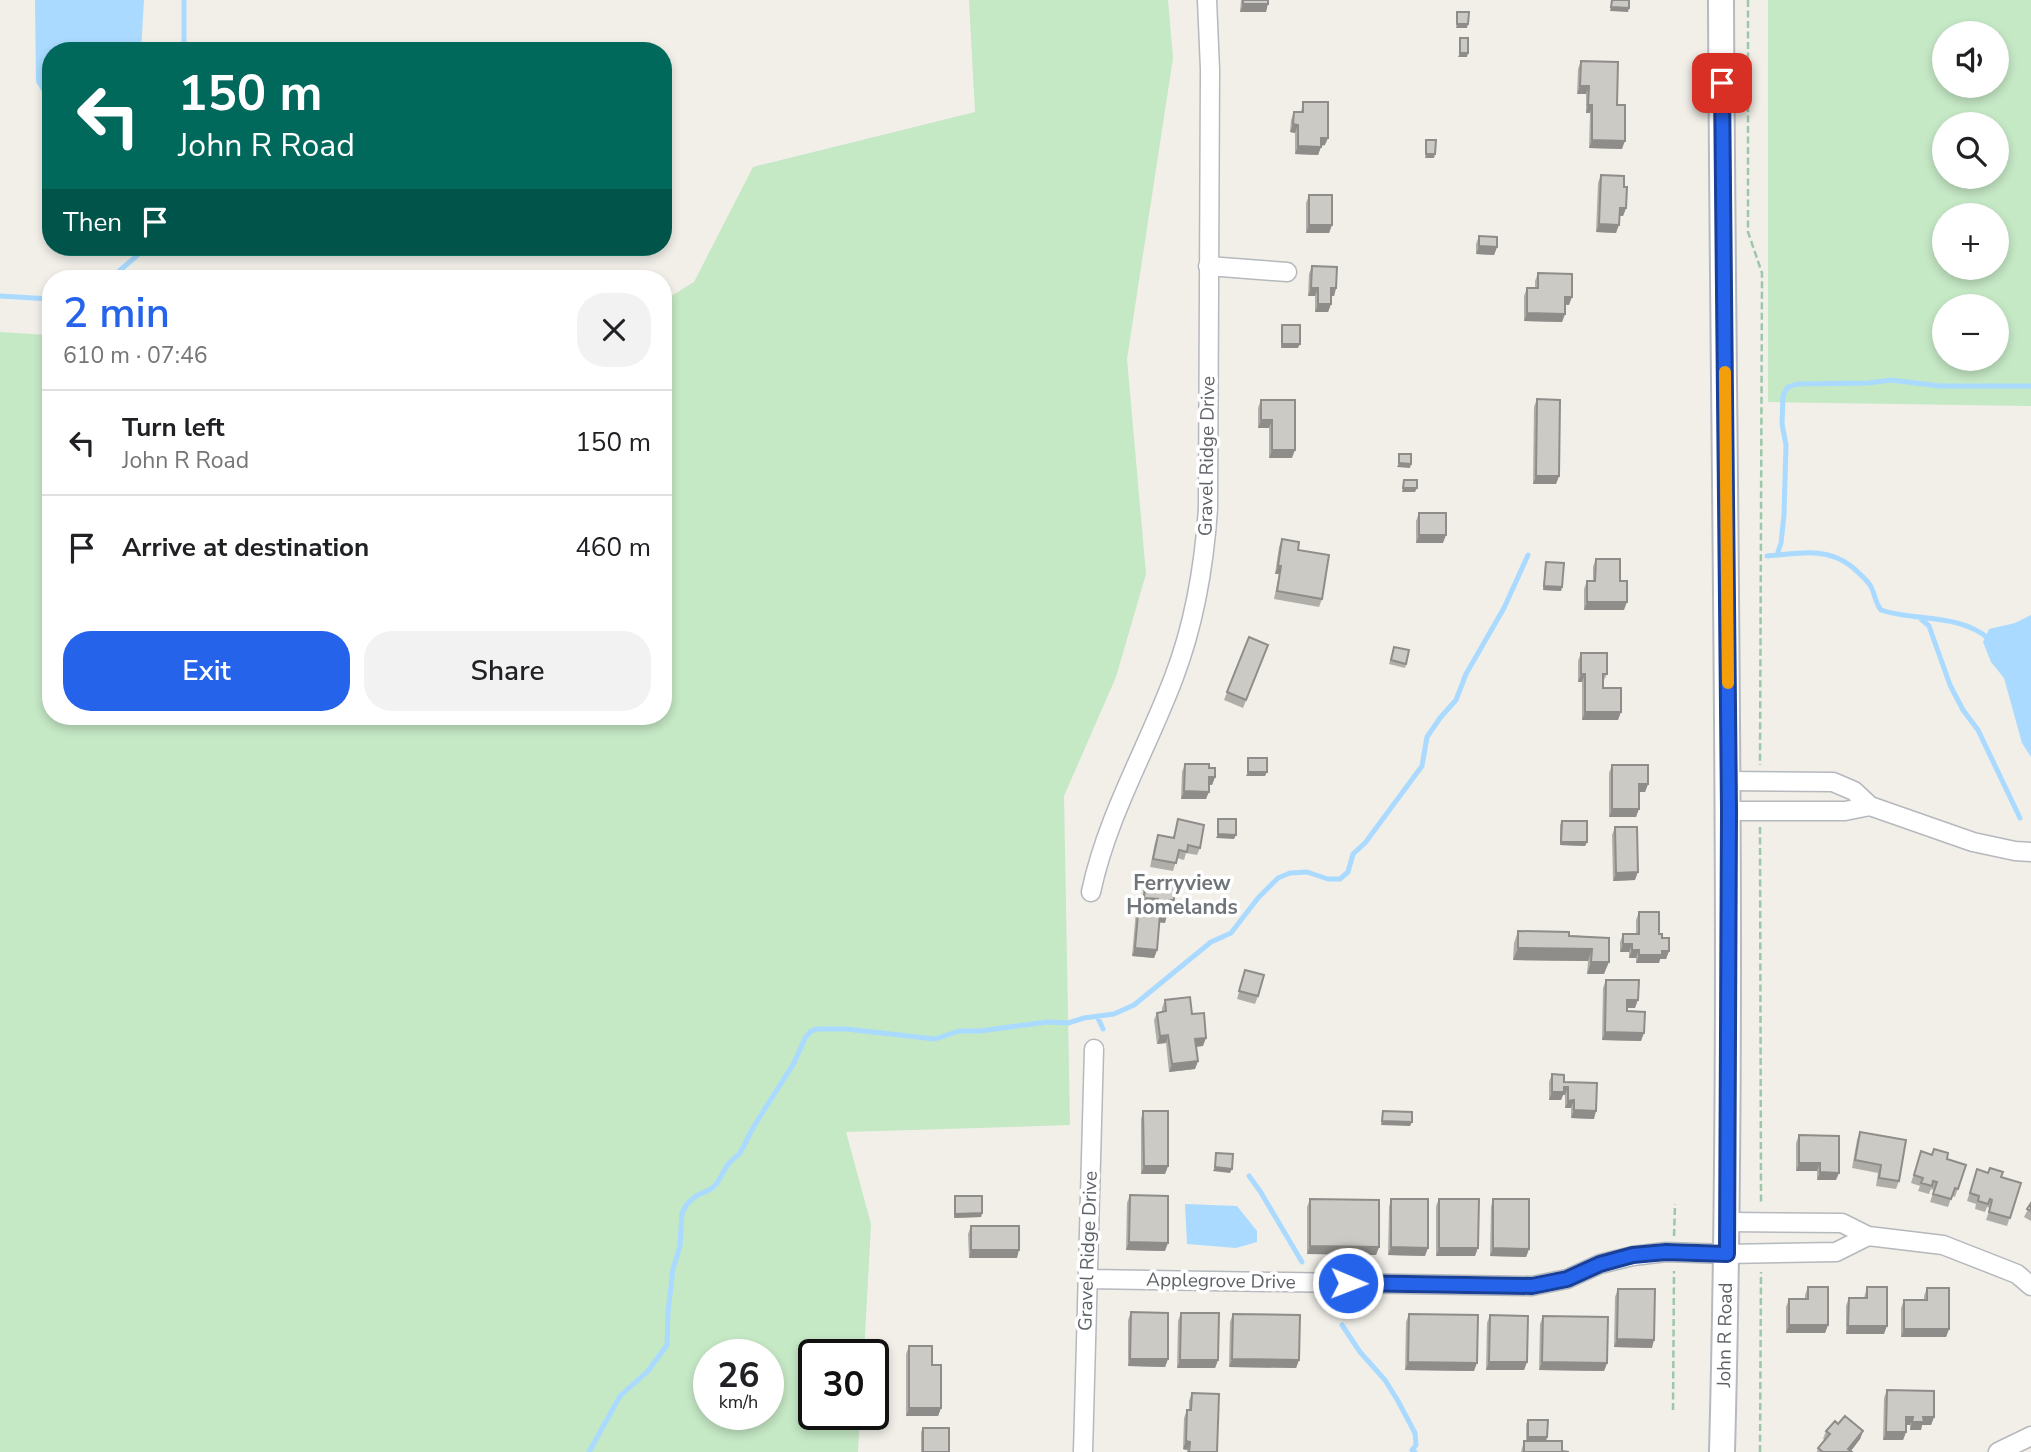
<!DOCTYPE html>
<meta charset="utf-8">
<style>
body{margin:0;font-family:"Nunito Sans",sans-serif;background:#f2f2f2;color:#202124;height:100vh;display:flex;flex-direction:column;font-size:26px;white-space:nowrap}
*{box-sizing:border-box;margin:0}
p{font-size:23px;color:#757577}
.icon{flex:none;width:38px;height:38px;fill:none;stroke:currentColor;stroke-width:2;stroke-linecap:round;stroke-linejoin:round}
.map{position:relative;flex:1;overflow:hidden}
.drawer{position:absolute;left:42px;top:270px;width:630px;height:455px;display:flex;flex-direction:column;background:#fff;border-radius:28px;box-shadow:0 4px 10px #0003}
.drawer>*{flex:none}
.hud{position:absolute;left:42px;top:42px;width:630px;height:214px;border-radius:28px;box-shadow:0 4px 10px #0003;background:#00695c;color:#fff;overflow:hidden}
.fabs{position:absolute;left:1932px;top:21px;display:grid;gap:14px}
.fabs a{display:grid;place-items:center;width:77px;height:77px;border-radius:50%;background:#fff;box-shadow:0 4px 10px #0003;font-size:35px}
.speed{position:absolute;left:693px;top:1339px;display:flex;gap:14px;font-size:35px;font-weight:700;text-align:center}
.speed>*{display:grid;place-content:center;width:91px;height:91px;border-radius:50%;background:#fff;box-shadow:0 4px 10px #0003;line-height:1}
.speed small{font-size:18px;font-weight:400}
.speed .limit{border:4px solid #111;border-radius:10px;background:#fff;color:#111}
.pin{position:absolute;display:grid;place-items:center;width:60px;height:60px;color:#fff;margin:-30px;border-radius:14px;box-shadow:0 4px 10px #0006}
.me{position:absolute;width:77px;margin:-38px;rotate:91deg;stroke-linejoin:round;filter:drop-shadow(0 0 5px #0008)}
.turn{display:flex;align-items:center;gap:24px;height:147px;padding:0 21px;font-size:32px}
.turn .icon{width:91px;height:91px;stroke-width:2.5}
.turn b{display:block;font-size:49px;line-height:60px}
.then{display:flex;align-items:center;height:66px;padding:0 21px;background:#0003;gap:14px;font-size:26px}
.round{display:grid;place-items:center;flex:none;width:74px;height:74px;border-radius:28px;background:#f2f2f2}
.head{display:flex;align-items:center;justify-content:space-between;height:119px;padding:0 21px}
h1{font-size:42px;font-weight:600;line-height:52px;color:#2563eb}
.action{display:flex;gap:14px;margin-top:auto;padding:14px 21px}
.action a{flex:1;height:80px;border-radius:28px;background:#2563eb;color:#fff;font-size:28px;font-weight:600;line-height:80px;text-align:center}
.action a+a{background:#f2f2f2;color:#202124}
ul{padding:0;list-style:none}
li{display:flex;align-items:center;gap:21px;height:105px;padding:0 21px;border-top:2px solid #e0e0e0}
li div{flex:1}
li b{display:block;font-size:26px}
li em{font-style:normal}
.map>svg:first-child{display:block}
.green{fill:#c5e8c5;fill-rule:evenodd}
.water{fill:#aadaff}
.lines{fill:none;stroke-linecap:round;stroke-linejoin:round}
.stream{stroke:#aadaff;stroke-width:5}
.street-casing{stroke:#b5b8bc;stroke-width:21}
.secondary-casing{stroke:#b6babf;stroke-width:28}
.path{stroke:#9cc7a9;stroke-width:2.5;stroke-dasharray:7 3.5;stroke-linecap:butt}
.street{stroke:#fff;stroke-width:18}
.secondary{stroke:#fff;stroke-width:24}
.wall{fill:#afaea9}
.shaded-wall{fill:#8f8d8a}
.building{fill:#cccac5;stroke:#8f8d8a;stroke-width:2}
.route-casing{stroke:#184099;stroke-width:18}
.route{stroke:#2563eb;stroke-width:12}
.slow{stroke:#f59e0b;stroke-width:12}
.labels{text-anchor:middle;dominant-baseline:central;stroke-width:7;stroke-linejoin:round;paint-order:stroke}
.street-label{font-size:19px;fill:#5f6368;stroke:#fff}
.neighbourhood-label{font-size:21px;font-weight:bold;fill:#70757a;stroke:#fff}
</style>
<div class="map">
<svg width="2031" height="1452" viewBox="0 0 2031 1452">
<rect width="100%" height="100%" fill="#f1efe8"/>
<path class="green" d="M969,0h199l5,58 -46,301 19,215 -30,103 -52,119 6,329 -224,7 25,92 -7,130h-50v60h46l-2,38h-858v-1120l47,3 4,-1v382h612v-415l31,-19 59,-115 222,-55zM709,1354h59v60h-59z
M1768,0h263v406l-263,-4zM1944,33h53v53h-53zM1944,124h53v53h-53zM1944,215h53v53h-53zM1944,306h53v53h-53z"/>
<path class="water" d="M35,0h109l-3,51h-90v55l-15,-24z
M2031,615v142l-9,-14 -18,-65 -13,-16 -8,-20 6,-13 26,-6z
M1185,1204l52,2 20,25v11l-21,6 -49,-4z"/>
<g class="lines">
<path class="stream" d="M184,51v-51
M111,278l36,-31
M0,296l51,3
M1777,555l4,-12 3,-28 2,-70 -4,-21 1,-29 5,-8 9,-3 71,-1 23,-3 49,6h91
M1767,556c30,-2 58,-10 84,10 7,6 14,12 19,19 5,8 5,18 11,25 36,12 78,3 108,29
M1921,619l8,7 21,59 13,25 15,20 42,88
M1097,1016l6,13
M1249,1176l11,15 42,71
M1342,1325l18,27 25,28 13,21 17,32 1,12 -4,5 3,2
M589,1452l31,-56 28,-25 19,-26 1,-33 5,-43 7,-23 2,-33 5,-9 9,-8 15,-7 6,-6 11,-19 12,-11 14,-27 40,-63 11,-25 6,-7 7,-2h28l89,10 24,-8h21l67,-9 21,1 16,-5 30,-4 20,-9 77,-63 20,-9 27,-35 20,-20 12,-5 17,-1 21,7h12l8,-7 5,-18 12,-11 57,-77 5,-29 13,-19 16,-18 10,-26 38,-66 24,-53"/>
<defs>
<path id="street" d="M1208,266l79,6
M1728,781l105,1 21,9 16,15 103,36 42,9 16,1
M1729,811h116l25,-5
M1091,892c16,-76 56,-143 83,-215 21,-55 30,-110 34,-168l2,-440 -3,-69
M1728,1222l114,1 26,13 75,9 74,29 14,12
M1088,1279l444,7 35,-7 33,-15 33,-8 33,-4 61,2 109,-2 32,-16
M1083,1452l11,-403
M1998,1452l33,-16"/>
<path id="secondary" d="M1721,0c2,484 14,968 1,1452"/>
</defs>
<use href="#street" class="street-casing"/>
<use href="#secondary" class="secondary-casing"/>
<path class="path" d="M1748,0v232l14,41 -2,492
M1760,827l1,378
M1674,1236l1,-32
M1673,1410l1,-139
M1760,1452l1,-180"/>
<use href="#street" class="street"/>
<use href="#secondary" class="secondary"/>
</g>
<path class="wall" d="M1241,0h27l-2,12h-26z
M1581,61l36,44 5,44 -33,-1 1,-35h-4v-19h-9l1,-25z
M1303,102l22,43 -4,1 -3,9 -23,-1v-21l-5,-1 1,-12 3,-8h7z
M1601,175l23,12 2,21 -3,8h-4l-3,17 -20,-1 2,-49z
M1309,195l23,30 -3,8h-23v-30z
M1479,236l18,11 -3,8 -18,-1v-10z
M1312,266l24,22 -2,8h-3v8l-3,8h-13v-16h-7l1,-22z
M1538,273l31,32h-4v9l-3,8 -38,-1v-25l3,-8h8v-7z
M1282,325l16,23h-17v-19z
M1537,399l22,77 -3,8h-23l1,-77z
M1261,400l31,58h-23v-30h-11v-20z
M1419,513l24,30h-27v-22z
M1282,539l16,11 24,49 -3,8 -45,-8 5,-25h-4l4,-27z
M1596,559l24,22 4,29h-40v-21l3,-8h6v-14z
M1546,562l16,25 -1,4 -18,-1 2,-25z
M1249,637l19,8 -25,63 -19,-8z
M1394,647l12,17 -1,4 -16,-4z
M1581,653l26,21 -4,8v6l15,32h-36v-38h-4v-21z
M1185,764l24,4 6,9 -3,8h-3l-3,14h-25l1,-27z
M1612,765l36,19 -3,8h-6l-3,25h-27v-44z
M1178,819l22,29 -3,7 -11,-2 -2,7 -7,-2 -4,13 -23,-4 5,-24 3,-8 15,3z
M1562,821l25,21 -2,4 -25,-1v-20z
M1615,827l20,53 -22,1 -1,-46z
M1146,881l25,27h-3l-3,15 -6,-1 -2,28 -3,8 -22,-2 4,-45 3,-8 3,1 1,-15z
M1639,912l23,26 7,13 -3,8h-6l-1,4h-23v-5h-7v-6h-9v-10l3,-8h13v-14z
M1518,931l91,7 -5,36h-17l1,-13 -75,-1 1,-17z
M1245,970l13,26 -3,8 -18,-5z
M1606,980l29,28h-8v3l14,30 -39,-1 1,-52z
M1165,1000l27,14 11,32 -7,1 2,14 -3,8 -26,3 -3,-29 -9,1 -3,-24 3,-7 5,-1v-4z
M1552,1074l12,8 30,37 -23,-1v-10h-6v-13h-2l-2,5h-12v-18z
M1143,1111l25,55 -3,8h-24v-55z
M1860,1132l39,49 -3,8 -20,-3 2,-13 -26,-5 5,-28z
M1799,1135l37,45h-19v-9h-21v-28z
M1921,1151l45,14 -11,32 -3,-1 -4,11 -18,-5 4,-12 -3,-1 -2,5 -11,-3 2,-5 -9,-3z
M1977,1169l44,14 -14,43 -21,-6 4,-12 -3,-1 -2,5 -10,-3 1,-5 -9,-3z
M1130,1195l35,56 -39,-1 1,-47z
M955,1196l27,17 -1,4 -27,1v-18z
M1310,1199l69,48 -3,8 -69,-1v-47z
M1391,1199l34,57 -37,-1 1,-48z
M1439,1199l36,57h-39v-50z
M1493,1199l36,50 -3,8 -36,-1 1,-49z
M2031,1203v18l-7,-4z
M971,1226l46,32h-48l-1,-24z
M1808,1287l20,38 -3,8h-39v-26l3,-8h16v-4z
M1867,1287l17,47h-38v-28l3,-8h15z
M1927,1288l22,41 -3,8h-45v-29l3,-8h20v-4z
M1618,1289l34,59 -38,-1 1,-50z
M1131,1312l37,47 -3,8 -37,-1v-46z
M1181,1313l37,47 -3,8h-38l1,-47z
M1233,1314l66,46 -3,8 -67,-1 1,-45z
M1409,1314l65,57 -69,-1 1,-48z
M1490,1315l37,47 -3,8h-38l1,-47z
M1543,1316l64,47 -3,8 -65,-1 1,-46z
M909,1346l23,19 9,43 -3,8h-32v-62z
M1887,1390l47,27 -3,8h-9l-1,5h-11v-5h-4v7l-3,8h-20l1,-42z
M1192,1393l25,59h-30v-2l-4,-1 1,-31 3,-8h2v-9z
M1528,1420l19,17 -1,4 16,10 7,1h-48l3,-11h2v-17z
M923,1428l26,24h-28v-20z
M1826,1431h37l-3,8 -9,12 1,1h-35l1,-4 7,-8 -2,-1z"/>
<path class="shaded-wall" d="M1243,4h25l-2,8h-26z
M1611,7l18,1 -1,4 -18,-1z
M1457,24h11l-1,4h-11z
M1460,53h8l-1,4h-9z
M1580,86h9l-3,8h-9z
M1588,105h4l-2,8h-4z
M1293,124l5,1 -3,8 -5,-1z
M1321,138h7l-3,7 -7,1z
M1592,140l33,1 -3,8 -33,-1z
M1298,146l23,1 -3,8 -23,-1z
M1426,154h9l-1,4h-9z
M1620,208h6l-3,8h-6z
M1599,224l20,1 -3,8 -20,-1z
M1309,225h23l-3,8h-23z
M1479,246l18,1 -3,8 -18,-1z
M1311,288h7l-3,8h-7z
M1331,288h5l-2,8h-5z
M1565,297h7l-3,8 -7,-1z
M1318,304h13l-3,8h-13z
M1527,313l38,1 -3,8 -38,-1z
M1282,344h18l-2,4h-17z
M1261,420h11l-3,8h-11z
M1272,450h23l-3,8h-23z
M1399,463l12,1 -1,4 -13,-1z
M1536,476h23l-3,8h-23z
M1403,488h14l-2,4h-13z
M1419,535h27l-3,8h-27z
M1278,566h3l-2,8h-4z
M1544,586l18,1 -1,4 -18,-1z
M1587,602h40l-3,8h-40z
M1581,674h4l-3,8h-4z
M1585,712h36l-3,8h-36z
M1248,772h19l-2,4h-19z
M1209,777h6l-3,8 -6,-1z
M1639,784h9l-3,8h-9z
M1184,791l25,1 -3,7h-25z
M1612,809h27l-3,8h-27z
M1218,834l18,1 -2,4 -18,-1z
M1561,842h26l-2,4 -25,-1z
M1638,872l-3,8 -22,1 3,-8z
M1144,898l14,1 -3,8 -13,-1z
M1169,900h5l-3,8h-5z
M1160,914l7,1 -2,8 -8,-1z
M1623,944h9l-3,8h-9z
M1135,948l22,2 -3,8 -22,-2z
M1518,948l74,1 -4,12 -75,-1z
M1632,950h7l-3,8h-7z
M1662,951h7l-3,8h-6l-1,4h-23l3,-8z
M1591,962h18l-5,12h-17z
M1627,1000h11l-3,8h-10z
M1605,1032l39,1 -3,8 -39,-1z
M1168,1035l-2,8 -9,1 3,-8z
M1206,1038l-3,8 -11,1 3,-8z
M1198,1061l-3,8 -26,3 3,-8z
M1564,1087h4l-3,8h-2l-2,5h-12l3,-8z
M1574,1100l-3,8h-6l3,-7z
M1574,1110l22,1 -2,8 -23,-1z
M1382,1121l30,1 -2,4 -29,-1z
M1799,1163h21l-3,8h-21z
M1144,1166h24l-3,8h-24z
M1215,1167l17,2 -2,4 -17,-2z
M1820,1172l19,1 -3,7h-19z
M982,1213l-1,4 -27,1 1,-4z
M1129,1242l39,1 -3,8 -39,-1z
M1310,1246l69,1 -3,8 -69,-1z
M1391,1247l37,1 -3,8 -37,-1z
M1439,1248h39l-3,8h-39z
M1493,1248l36,1 -3,8 -36,-1z
M971,1250h48l-2,8h-48z
M1789,1325h39l-3,8h-39z
M1848,1326h39l-3,8h-38z
M1904,1329h45l-3,8h-45z
M1617,1339l37,1 -2,8 -38,-1z
M1130,1359h38l-3,8 -37,-1z
M1232,1359l67,1 -3,8 -67,-1z
M1180,1360h38l-3,8h-38z
M1408,1362l69,1 -3,8 -69,-1z
M1489,1362h38l-3,8h-38z
M1542,1362l65,1 -3,8 -65,-1z
M909,1408h32l-3,8h-32z
M1906,1417h7l-3,8h-7z
M1923,1417h11l-3,8h-9l-1,5h-11l2,-8z
M1863,1431l-3,8 -10,13 -2,-3z
M1886,1432h20l-3,8h-20z
M1528,1437h19l-1,4h-20z
M1186,1441l4,1 -3,8 -4,-1z"/>
<path class="building" d="M1243,0h25v4h-25z
M1612,0h17v8l-18,-1z
M1457,12h12l-1,12h-11z
M1460,38h8v15h-8z
M1581,61l37,1 -1,43h8v36l-33,-1v-35h-4l1,-19h-9z
M1303,102h25v36h-7v9l-23,-1v-21l-5,-1 1,-12h9z
M1426,140h10l-1,14h-9z
M1601,175l23,1v11h3l-1,21h-6l-1,17 -20,-1z
M1309,195h23v30h-23z
M1479,236l18,1v10l-18,-1z
M1312,266l25,1 -1,21h-5v16h-13v-16h-7z
M1538,273l34,1v23h-7v17l-38,-1v-25h11z
M1282,325h18v19h-18z
M1537,399l23,1 -1,76h-23z
M1261,400h34v50h-23v-30h-11z
M1399,454h12v10l-12,-1z
M1404,480h13v8h-14z
M1419,513h27v22h-27z
M1282,539l17,3 -1,8 31,5 -7,44 -45,-8 4,-25h-3z
M1596,559h24v22h7v21h-40v-21h8z
M1546,562l18,1 -2,24 -18,-1z
M1249,637l19,8 -22,55 -19,-8z
M1394,647l15,3 -3,14 -15,-4z
M1581,653h26v21h-4v14h18v24h-36v-38h-4z
M1248,758h19v14h-19z
M1185,764h24v4h6v9h-6v15l-25,-1z
M1612,765h36v19h-9v25h-27z
M1178,819l26,6 -4,23 -12,-3 -1,7 -8,-2 -3,13 -23,-4 5,-24 16,3z
M1218,819h18v16l-18,-1z
M1562,821h25v21h-26z
M1615,827h22l1,45 -22,1z
M1146,881l29,3 -1,16h-5l-2,15 -7,-1 -3,36 -22,-2 4,-45 18,2 1,-6 -14,-1z
M1639,912h20v22h3v4h7v13h-7v4h-23v-5h-7v-6h-9v-10h16z
M1518,931l51,1v4l40,2v24h-18l1,-13 -74,-1z
M1245,970l19,5 -6,21 -19,-5z
M1606,980h33l-1,20h-11v11l18,1 -1,21 -39,-1z
M1190,997l2,17 12,-1 2,25 -11,1 3,22 -26,3 -4,-29 -8,1 -3,-23 9,-2 -1,-11z
M1552,1074l12,1v7l33,1 -1,28 -22,-1v-10l-6,1v-14h-4v5h-12z
M1143,1111h25v55h-24z
M1383,1111l29,1v10l-30,-1z
M1860,1132l46,8 -7,41 -20,-3 2,-13 -26,-5z
M1799,1135l40,1v37l-19,-1v-9h-21z
M1934,1149l14,4 -1,6 19,6 -8,24 -3,-1 -4,11 -18,-5 4,-12 -4,-1 -1,5 -11,-3 2,-5 -9,-3 7,-24 11,4z
M1216,1153l17,1 -1,15 -17,-2z
M1990,1168l13,4 -2,5 20,6 -11,35 -21,-6 3,-12 -2,-1 -2,5 -10,-3 1,-5 -9,-3 7,-24 11,4z
M1130,1195l38,1v47l-39,-1z
M955,1196h27v17l-27,1z
M1310,1199l69,1v47l-69,-1z
M1391,1199h37v49l-37,-1z
M1439,1199h40l-1,49h-39z
M1493,1199h36v50l-36,-1z
M2031,1203v8l-4,-2z
M971,1226h48v24h-48z
M1808,1287h20v38h-39v-26h19z
M1867,1287h20v39h-39l1,-28h18z
M1927,1288h22v41h-45v-29h23z
M1618,1289h37l-1,51 -37,-1z
M1131,1312l37,1v46h-38z
M1181,1313h38l-1,47h-38z
M1233,1314l67,1 -1,45 -67,-1z
M1409,1314l69,1 -1,48 -69,-1z
M1490,1315l38,1 -1,46h-38z
M1543,1316l65,1 -1,46 -65,-1z
M909,1346h23v19h9v43h-32z
M1887,1390l47,1v26h-11l1,5h-12l1,-5h-7v15h-20z
M1192,1393l27,1 -2,58h-28l1,-10 -4,-1 1,-31h4z
M1845,1416l18,15 -15,18 4,3h-29l-5,-4 12,-14 -4,-3 9,-10 3,3z
M1528,1420h20l-1,17h-19z
M923,1428h26v24h-26z
M1524,1441h38v10l7,1h-45z"/>
<g class="lines">
<defs>
<path id="route" d="M1348,1283l184,3 35,-7 33,-15 33,-9 33,-3 61,2 2,-443 -7,-728"/>
</defs>
<use href="#route" class="route-casing"/>
<use href="#route" class="route"/>
<path class="slow" d="M1725,372l3,311"/>
</g>
<g class="labels">
<g class="street-label">
<text transform="translate(1207 456) rotate(-89)">Gravel Ridge Drive</text>
<text transform="translate(1088 1251) rotate(-88)">Gravel Ridge Drive</text>
<text transform="translate(1221 1281) rotate(1)">Applegrove Drive</text>
<text transform="translate(1725 1335) rotate(-89)">John R Road</text>
</g>
<g class="neighbourhood-label">
<text x="1182" y="883">Ferryview<tspan x="1182" dy="24">Homelands</tspan></text>
</g>
</g>
</svg>
<div class="fabs">
<a><svg class="icon" aria-label="sound" viewBox="0 0 24 24"><path d="M4 9h4l5-4v14l-5-4H4zM17 9q2 3 0 6"/></svg></a>
<a><svg class="icon" aria-label="search" viewBox="0 0 24 24"><circle cx="10" cy="10" r="6"/><path d="M15 15l6 6"/></svg></a>
<a>+</a>
<a>−</a>
</div>
<div class="speed"><div>26<small>km/h</small></div><div class="limit">30</div></div>
<div class="pin" style="left:1722px;top:83px;background:#d93025"><svg class="icon" aria-label="arrive" viewBox="0 0 24 24"><path d="M6 21V4h12l-3 4 3 4H6"/></svg></div>
<svg class="me" style="left:1348px;top:1283px" viewBox="-20 -20 40 40"><circle r="17" fill="#2563eb" stroke="#fff" stroke-width="3"/><path d="M0-11L8 9 0 5-8 9z" fill="#fff"/></svg>
<div class="hud">
<div class="turn"><svg class="icon" aria-label="left" viewBox="0 0 24 24"><path d="M17 20v-9H6M10 6l-5 5 5 5"/></svg><div><b>150 m</b>John R Road</div></div>
<div class="then">Then<svg class="icon" aria-label="arrive" viewBox="0 0 24 24"><path d="M6 21V4h12l-3 4 3 4H6"/></svg></div>
</div>
<section class="drawer">
<div class="head"><div><h1>2 min</h1><p>610 m · 07:46</p></div><a class="round"><svg class="icon" aria-label="close" viewBox="0 0 24 24"><path d="M6 6l12 12M18 6L6 18"/></svg></a></div>
<ul>
<li><svg class="icon" aria-label="left" viewBox="0 0 24 24"><path d="M17 20v-9H6M10 6l-5 5 5 5"/></svg><div><b>Turn left</b><p>John R Road</p></div><em>150 m</em></li>
<li><svg class="icon" aria-label="arrive" viewBox="0 0 24 24"><path d="M6 21V4h12l-3 4 3 4H6"/></svg><div><b>Arrive at destination</b></div><em>460 m</em></li>
</ul>
<div class="action"><a>Exit</a><a>Share</a></div>
</section>
</div>
